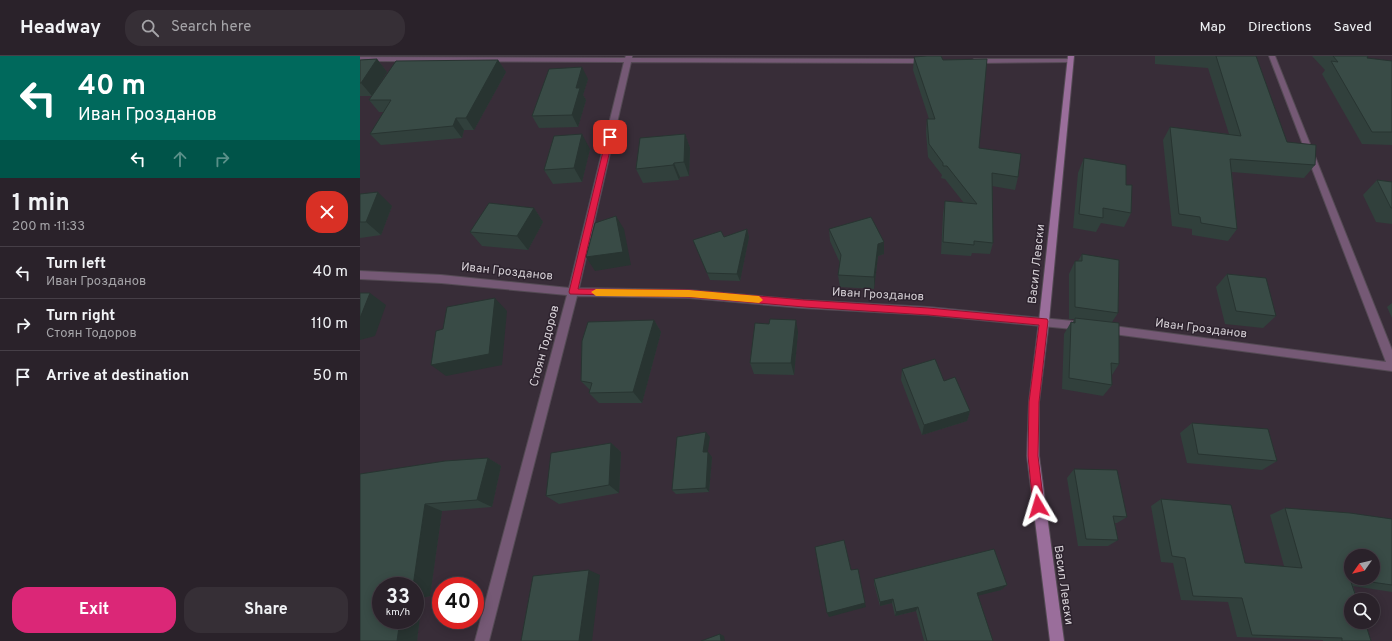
<!DOCTYPE html>
<meta charset="utf-8">
<style>
body{margin:0;font-family:Overpass,sans-serif;background:#362f36;color:#f1f3f6;height:100vh;display:flex;flex-direction:column;font-size:15px;white-space:nowrap}
*{box-sizing:border-box;margin:0}
p{font-size:13px;color:#a5a4a8}
.icon{flex:none;width:22px;height:22px;fill:none;stroke:currentColor;stroke-width:2;stroke-linecap:round;stroke-linejoin:round}
.map{position:relative;flex:1;overflow:hidden}
.drawer{display:flex;flex-direction:column;background:#2a222a;width:360px}
.drawer>*{flex:none}
.hud{background:#00695c;color:#fff;overflow:hidden}
.needle{width:26px;rotate:236deg}
.buttons{position:absolute;left:984px;top:493px;display:grid;gap:8px}
.buttons a{display:grid;place-items:center;width:36px;height:36px;border-radius:50%;background:#2a222a;box-shadow:0 2px 10px #0003,0 0 0 1px #463f47;font-size:20px}
.speed{position:absolute;left:12px;top:521px;display:flex;gap:8px;font-size:20px;font-weight:700;text-align:center}
.speed>*{display:grid;place-content:center;width:52px;height:52px;border-radius:50%;background:#2a222a;box-shadow:0 2px 10px #0003,0 0 0 1px #463f47;line-height:1}
.speed small{font-size:10px;font-weight:400}
.speed .limit{border:6px solid #d22;background:#fff;color:#111}
.pin{position:absolute;display:grid;place-items:center;width:34px;height:34px;color:#fff;margin:-17px;border-radius:8px;box-shadow:0 2px 6px #0006}
.me{position:absolute;width:44px;margin:-22px;rotate:353deg;stroke-linejoin:round;filter:drop-shadow(0 0 3px #0008)}
.turn{display:flex;align-items:center;gap:14px;height:84px;padding:0 12px;font-size:18px}
.turn .icon{width:52px;height:52px;stroke-width:2.5}
.turn b{display:block;font-size:28px;line-height:34px}
.lanes{display:flex;align-items:center;height:38px;padding:0 12px;background:#0003;justify-content:center;gap:20px;direction:ltr}
.lanes .off{opacity:.35}
.round{display:grid;place-items:center;flex:none;width:42px;height:42px;border-radius:16px;background:#362f36}
.head{display:flex;align-items:center;justify-content:space-between;height:68px;padding:0 12px}
h1{font-size:24px;font-weight:700;line-height:30px}
.button{display:flex;gap:8px;margin-top:auto;padding:8px 12px}
.button a{flex:1;height:46px;border-radius:16px;background:#db2777;color:#fff;font-size:16px;font-weight:700;line-height:46px;text-align:center}
.button a+a{background:#362f36;color:#f1f3f6}
ul{padding:0;list-style:none}
li{display:flex;align-items:center;gap:12px;height:52px;padding:0 12px;border-top:1px solid #463f47}
li div{flex:1}
li b{display:block;font-size:15px}
li em{font-style:normal}
header{display:flex;align-items:center;gap:24px;box-sizing:border-box;height:56px;padding:0 20px;background:#2a222a;border-bottom:1px solid #463f47}
header strong{font-size:19px}
nav{display:flex;gap:22px;margin-inline-start:auto;font-size:14px}
.search{width:280px;height:36px;background:#362f36;display:flex;align-items:center;gap:10px;box-sizing:border-box;padding:0 14px;border-radius:16px;color:#a5a4a8;font-size:15px}
main{display:flex;flex:1;min-height:0}
.map>svg:first-child{display:block}
.lines{fill:none;stroke-linecap:round;stroke-linejoin:round}
.street-casing{stroke:#544a54;stroke-width:2}
.secondary-casing{stroke:#544a54;stroke-width:2}
.street{fill:#755975;fill-rule:evenodd}
.secondary{fill:#9a6e9b;fill-rule:evenodd}
.wall{fill:#31403c}
.shaded-wall{fill:#283431}
.building{fill:#394b46;stroke:#283431;fill-rule:evenodd}
.route{fill:#e11d48;stroke:#92132f}
.slow{fill:#f59e0b}
.labels{text-anchor:middle;dominant-baseline:central;stroke-width:3;stroke-linejoin:round;paint-order:stroke}
.street-label{font-size:12px;fill:#d6d0d6;stroke:#2d232e}
</style>
<header>
<strong>Headway</strong>
<div class="search"><svg class="icon" aria-label="search" viewBox="0 0 24 24"><circle cx="10" cy="10" r="6"/><path d="M15 15l6 6"/></svg>Search here</div>
<nav><a>Map</a><a>Directions</a><a>Saved</a></nav>
</header>
<main>
<section class="drawer">
<div class="hud">
<div class="turn"><svg class="icon" aria-label="left" viewBox="0 0 24 24"><path d="M17 20v-9H6M10 6l-5 5 5 5"/></svg><div><b>40 m</b>Иван Грозданов</div></div>
<div class="lanes"><svg class="icon" aria-label="left" viewBox="0 0 24 24"><path d="M17 20v-9H6M10 6l-5 5 5 5"/></svg><svg class="icon off" aria-label="ahead" viewBox="0 0 24 24"><path d="M12 20V5M6 11l6-6 6 6"/></svg><svg class="icon off" aria-label="right" viewBox="0 0 24 24"><path d="M7 20v-9h11M14 6l5 5-5 5"/></svg></div>
</div>
<div class="head"><div><h1>1 min</h1><p>200 m · 11:33</p></div><a class="round" style="background:#d93025;color:#fff"><svg class="icon" aria-label="close" viewBox="0 0 24 24"><path d="M6 6l12 12M18 6L6 18"/></svg></a></div>
<ul>
<li><svg class="icon" aria-label="left" viewBox="0 0 24 24"><path d="M17 20v-9H6M10 6l-5 5 5 5"/></svg><div><b>Turn left</b><p>Иван Грозданов</p></div><em>40 m</em></li>
<li><svg class="icon" aria-label="right" viewBox="0 0 24 24"><path d="M7 20v-9h11M14 6l5 5-5 5"/></svg><div><b>Turn right</b><p>Стоян Тодоров</p></div><em>110 m</em></li>
<li><svg class="icon" aria-label="arrive" viewBox="0 0 24 24"><path d="M6 21V4h12l-3 4 3 4H6"/></svg><div><b>Arrive at destination</b></div><em>50 m</em></li>
</ul>
<div class="button"><a>Exit</a><a>Share</a></div>
</section>
<div class="map">
<svg width="1032" height="585" viewBox="0 0 1032 585">
<rect width="100%" height="100%" fill="#382d38"/>
<g class="lines">
<defs>
<path id="street" d="M266,0h6v2l294,1 3,2 -3,2 -295,-1 -52,226 110,2 114,10 125,7 155,15 3,1 2,3 -2,3 -3,1 -155,-15 -125,-7 -114,-10 -112,-2 -88,345h-14l92,-346 -126,-12 -81,-4v-8l81,4 128,13 55,-226 -264,-1v-4l265,1z
M909,0h6l117,294v21l-286,-38 -3,-1 -2,-3 2,-3 3,-1 280,37z
M710,3l3,2 -1,1 -98,1 -3,-2 3,-2z"/>
<path id="secondary" d="M708,0h6l-25,265 -10,81v54l25,185h-14l-23,-185 2,-54 10,-81z"/>
</defs>
<use href="#street" class="street-casing"/>
<use href="#secondary" class="secondary-casing"/>
<use href="#street" class="street"/>
<use href="#secondary" class="secondary"/>
</g>
<path class="wall" d="M795,0h101l31,86 28,23 -11,13 -72,-6 5,57 -9,12 -36,-6v-6l-20,-3 -9,-86 7,-13 59,7 -21,-66 -53,-4z
M952,0h56l-1,2 25,3v84l-30,-1 -40,-70 3,-4z
M554,1l65,91 39,29 -3,13 -23,-4 1,57 -3,11 -18,-1 -1,3 -30,-2 2,-40 2,-13 19,2 -19,-24 -4,-1 1,-3 -14,-18 -2,-25 1,-13h2l-16,-49z
M17,3l10,13 -15,24h-12v-36z
M138,4l8,12 -32,58h-10l-2,8 -81,7 -11,-11 14,-22h-5l-10,-12z
M228,23l-5,16 3,5 -8,27 -39,1 -7,-12z
M325,78l5,14 -1,28 -9,1 -1,3 -36,3 -7,-14z
M230,93l-8,33 -29,2 -9,-14z
M724,102l42,27 5,28 -7,14 -23,-4 -5,9 -23,-4 5,-55z
M1017,124l15,2v42l-16,-2 -13,-27z
M0,138l32,12 -11,29 -21,3z
M174,152l9,14 -15,28 -46,-4 -12,-14z
M387,173l2,8 -9,44 -30,-1 -17,-40 31,-3z
M469,173l55,25 -6,2 -4,33 -34,-2 -2,-12 2,-12 -10,-22z
M722,198l36,59 -6,9 7,42 -7,11v10l-9,11 -41,-7 2,-55 7,-12h2l1,-3h-5v-45l6,-13h3z
M867,218l49,42 -13,12 -38,-4 -9,-37z
M1032,247v15l-5,-11z
M294,264l7,12 -19,71h-43l-10,-10 1,-3 -9,-9z
M409,268l29,8 -4,43 -40,-1 -4,-11z
M542,313l42,12 26,30 -3,10 -45,14 -21,-55z
M832,367l85,38 -15,9 -75,-7 -7,-30z
M350,381l-3,15 5,5 -3,35 -33,2 -4,-4z
M251,387l10,9 -2,41 -60,11 -13,-8z
M128,402l13,8 -9,41 -50,4 -12,85 -8,2 -5,43h-57v-167z
M714,413l53,48 -10,6h-2l3,17 -10,6h-30l-11,-68z
M801,443l84,64 39,3 -14,-51 15,-7 107,11v73l-39,-6 18,55h-48v-1l-86,-3 -9,-35 -47,-2 -8,-37 -12,-1 -10,-56z
M514,523l133,6 -6,5 -23,5 15,46h-69l-8,-30 -21,5 -3,-13 -12,3 -6,-22z"/>
<path class="shaded-wall" d="M17,3l10,13 -15,24 -11,-13z
M138,4l8,12 -32,58 -8,-12z
M222,11l6,12 -5,16 3,5 -8,27 -6,-12 4,-27z
M96,62l8,12 -2,8 -9,-12z
M222,78l8,15 -8,33 -8,-14z
M325,78l5,14 -1,28 -5,-14z
M314,107l6,14 -1,3 -6,-15z
M18,136l14,14 -11,29 -15,-13z
M174,152l9,14 -15,28 -11,-14z
M256,160l8,13 7,36 -36,6 -9,-14z
M387,173l2,8 -9,44 -3,-7z
M524,186v12l-6,2 -4,33v-12l4,-33z
M10,237l16,12 -11,31 -15,4v-22z
M135,242l12,13 -5,54 -56,11 -15,-11z
M294,264l7,12 -19,71 -9,-11z
M436,264l2,12 -4,43 -3,-12z
M610,355l-3,10 -45,14 2,-10z
M346,376l4,5 -3,20 -4,-5z
M251,387l10,9 -2,41 -10,-8z
M348,396l4,5 -3,35 -3,-4z
M128,402l13,8 -9,41 -15,-7z
M65,448l17,7 -12,85 -8,2 -5,43h-20l3,-21h15v-34h-2z
M229,514l11,5 -8,66h-13z
M647,529l-6,5 -28,7 4,-4z
M533,543l-1,4 -12,3v-4z
M505,547l1,4 -37,10 -2,-4z
M558,551l-2,4 -21,5 1,-4z
M360,578l4,2 1,5h-4z"/>
<path class="building" d="M567,0h14l2,4 44,-1 -8,89 42,6 -3,23 -26,-4 1,70 -19,-2v4l-31,-3 2,-41 32,3 -30,-38h-4v-3l-14,-19 -2,-25h8l-21,-62z
M856,0h40l31,86 29,3 -1,20 -85,-6 7,70 -36,-6 -1,-6 -21,-3 -9,-87 71,9z
M973,0h35l-1,2 25,3v71h-20l-41,-71 7,1z
M17,3l-16,24h-1v-23z
M138,4l-32,58h-10l-3,8 -83,8 21,-34h-22l27,-39z
M222,11l-6,21h4l-8,27 -40,1 17,-47z
M222,78l-8,34 -30,2 10,-34z
M325,78l-1,28 -10,1 -1,2 -37,4 4,-31z
M724,102l42,7v20h6l-1,28 -28,-5v10l-24,-4z
M1017,124l15,2v26h-1z
M18,136l-12,30h-6v-28z
M129,147l45,5 -17,28 -47,-4z
M256,160l7,36 -37,5 9,-34z
M511,161l13,25 -6,2 -4,33 -36,-2 3,-20 -12,-26z
M387,173l-10,45 -30,-1 -14,-33 28,-9 3,6z
M722,198l37,6 -1,53 -43,-6v-46h7z
M867,218l39,4 10,38 -40,-5z
M0,237h10l-10,25z
M135,242l-6,56 -58,11 5,-34 7,-2 4,-22z
M715,262l44,5v41l-8,-1 1,22 -43,-7 2,-56 4,1z
M410,263l26,1 -5,43h-41l5,-40 14,1z
M294,264l-21,72 -44,1 3,-10 -11,-2 1,-40 6,-19z
M575,303l9,22 11,-4 15,34 -46,14 -22,-56z
M832,367l76,6 9,32 -79,-7z
M346,376l-3,20h5l-2,36 -34,2 5,-53z
M251,387l-2,42 -63,11 5,-43z
M128,402l-11,42 -52,4 -12,82h-32v34h19l-3,21h-37v-167l85,-13z
M714,413l43,1 10,47 -14,-1 5,24 -32,-1z
M801,443l70,6 14,58 57,5 -17,-60 65,5 42,6v66l-42,-6 7,21h-6v22h14l6,19h-29v-3l-90,-3 -10,-37 -49,-2 -8,-38 -13,-2zM991,500h22v22h-22z
M484,484l7,30 7,-1 7,34 -38,10 -12,-66z
M634,493l13,36 -30,8 16,48h-66l-9,-34 -22,5 -3,-13 -13,3 -6,-23z
M229,514l-10,71h-58l12,-65z
M360,578l1,7h-20z"/>
<path class="route" d="M247,79h3l3,2 -35,152 111,1 115,10 124,8 119,11 1,2 -9,81 -1,54 6,50 -2,3 -4,2 -3,-2 -2,-3 -5,-50 1,-54 10,-77 -111,-10 -124,-8 -115,-10 -119,-3 -1,-2z"/>
<path class="slow" d="M236,233l93,1 70,6 4,4 -4,3 -70,-6 -93,-1 -5,-4z"/>
<g class="labels">
<g class="street-label">
<text transform="translate(677 208) rotate(-84)">Васил Левски</text>
<text transform="translate(147 216) rotate(6)">Иван Грозданов</text>
<text transform="translate(518 239) rotate(3)">Иван Грозданов</text>
<text transform="translate(841 273) rotate(7)">Иван Грозданов</text>
<text transform="translate(185 290) rotate(-75)">Стоян Тодоров</text>
<text transform="translate(703 529) rotate(82)">Васил Левски</text>
</g>
</g>
</svg>
<div class="buttons">
<a><svg class="needle" viewBox="-14 -14 28 28"><path d="M0-13l5 13h-10z" fill="#e53935"/><path d="M0 13l5-13h-10z" fill="#a5a4a8"/></svg></a>
<a><svg class="icon" aria-label="search" viewBox="0 0 24 24"><circle cx="10" cy="10" r="6"/><path d="M15 15l6 6"/></svg></a>
</div>
<div class="speed"><div>33<small>km/h</small></div><div class="limit">40</div></div>
<div class="pin" style="left:250px;top:81px;background:#d93025"><svg class="icon" aria-label="arrive" viewBox="0 0 24 24"><path d="M6 21V4h12l-3 4 3 4H6"/></svg></div>
<svg class="me" style="left:678px;top:450px" viewBox="-20 -20 40 40"><path d="M0-17L14 15 0 8-14 15z" fill="#e11d48" stroke="#fff" stroke-width="4"/></svg>
</div>
</main>
